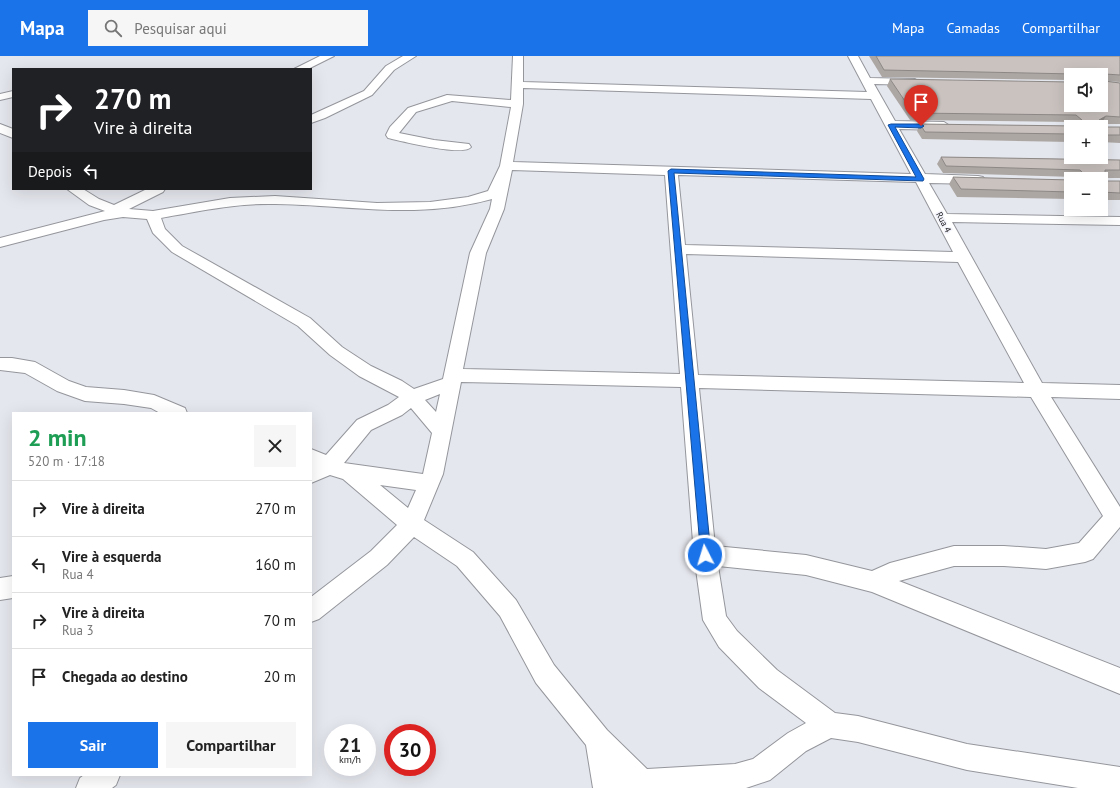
<!DOCTYPE html>
<html lang="pt">
<meta charset="utf-8">
<style>
body{margin:0;font-family:"PT Sans",sans-serif;background:#f6f6f6;color:#222;height:100vh;display:flex;flex-direction:column;font-size:15px;white-space:nowrap}
*{box-sizing:border-box;margin:0}
p{font-size:13px;color:#767676}
.icon{flex:none;width:22px;height:22px;fill:none;stroke:currentColor;stroke-width:2;stroke-linecap:round;stroke-linejoin:round}
.map{position:relative;flex:1;overflow:hidden}
.side{position:absolute;left:12px;top:356px;width:300px;height:364px;display:flex;flex-direction:column;background:#fff;border-radius:0px;box-shadow:0 4px 16px #0002}
.side>*{flex:none}
.hud{position:absolute;left:12px;top:12px;width:300px;height:122px;border-radius:0px;box-shadow:0 4px 16px #0002;background:#202124;color:#fff;overflow:hidden}
.tools{position:absolute;left:1064px;top:12px;display:grid;gap:8px}
.tools a{display:grid;place-items:center;width:44px;height:44px;border-radius:0px;background:#fff;box-shadow:0 4px 16px #0002;font-size:20px}
.speed{position:absolute;left:324px;top:668px;display:flex;gap:8px;font-size:20px;font-weight:700;text-align:center}
.speed>*{display:grid;place-content:center;width:52px;height:52px;border-radius:50%;background:#fff;box-shadow:0 4px 16px #0002;line-height:1}
.speed small{font-size:10px;font-weight:400}
.speed .limit{border:6px solid #d22;background:#fff;color:#111}
.pin{position:absolute;display:grid;place-items:center;width:34px;height:34px;color:#fff;margin:-41px -17px;border-radius:50% 50% 50% 0;rotate:-45deg;box-shadow:0 0 4px #0007}
.pin .icon{rotate:45deg}
.me{position:absolute;width:44px;margin:-22px;rotate:355deg;stroke-linejoin:round;filter:drop-shadow(0 0 3px #0008)}
.turn{display:flex;align-items:center;gap:14px;height:84px;padding:0 16px;font-size:18px}
.turn .icon{width:52px;height:52px;stroke-width:2.5}
.turn b{display:block;font-size:28px;line-height:34px}
.then{display:flex;align-items:center;height:38px;padding:0 16px;background:#0003;gap:8px;font-size:15px}
.round{display:grid;place-items:center;flex:none;width:42px;height:42px;border-radius:0px;background:#f6f6f6}
.overview{display:flex;align-items:center;justify-content:space-between;height:68px;padding:0 16px}
h1{font-size:24px;font-weight:800;line-height:30px;color:#1e9e55}
.cta{display:flex;gap:8px;margin-top:auto;padding:8px 16px}
.cta a{flex:1;height:46px;border-radius:0px;background:#1a73e8;color:#fff;font-size:16px;font-weight:800;line-height:46px;text-align:center}
.cta a+a{background:#f6f6f6;color:#222}
ul{padding:0;list-style:none}
li{display:flex;align-items:center;gap:12px;height:56px;padding:0 16px;border-top:1px solid #e0e0e0}
li div{flex:1}
li b{display:block;font-size:15px}
li em{font-style:normal}
header{display:flex;align-items:center;gap:24px;box-sizing:border-box;height:56px;padding:0 20px;background:#1a73e8;color:#fff}
header strong{font-size:19px}
nav{display:flex;gap:22px;margin-inline-start:auto;font-size:14px}
.search{width:280px;height:36px;background:#f6f6f6;display:flex;align-items:center;gap:10px;box-sizing:border-box;padding:0 14px;border-radius:0px;color:#767676;font-size:15px}
.map>svg:first-child{display:block}
.lines{fill:none;stroke-linecap:round;stroke-linejoin:round}
.minor-casing{stroke:#94969c;stroke-width:2}
.minor{fill:#fff;fill-rule:evenodd}
.wall{fill:#ada7a4}
.shaded-wall{fill:#8d8886}
.building{fill:#c9c2bf;stroke:#8d8886}
.route{fill:#1a73e8;stroke:#114b97}
.labels{text-anchor:middle;dominant-baseline:central;stroke-width:3;stroke-linejoin:round;paint-order:stroke}
.far-street-label{font-size:9px;fill:#1b1b1e;stroke:#f3f4fb}
</style>
<header>
<strong>Mapa</strong>
<div class="search"><svg class="icon" aria-label="search" viewBox="0 0 24 24"><circle cx="10" cy="10" r="6"/><path d="M15 15l6 6"/></svg>Pesquisar aqui</div>
<nav><a>Mapa</a><a>Camadas</a><a>Compartilhar</a></nav>
</header>
<div class="map">
<svg width="1120" height="732" viewBox="0 0 1120 732">
<rect width="100%" height="100%" fill="#e5e7ee"/>
<g class="lines">
<defs>
<path id="minor" d="M320,0h14l-26,13h-14z
M403,0h13l-22,14 -22,25 -47,23 -14,5v-8l53,-24 22,-25z
M513,0h10v26l344,10 -19,-36h10l12,22 45,1 5,3 -5,3 -41,-1 21,37 49,1 6,4 -6,4 -45,-1 26,45 53,2 5,1 2,3 -2,3 -5,1 -49,-1 18,31 173,3v8l-168,-3 90,161 78,2v14l-69,-2 69,110v20l-27,32 -8,3 -39,7 -42,-3h-50l-55,15 221,87v26l-248,-102 -66,-17 -88,-9 8,50 11,15 40,39 58,43 23,3 109,28 153,23v21h-42l-111,-18 -109,-28 -27,-4 -25,13 -36,29 -24,8h-153l-7,-43 -50,-62 -36,-67 -43,-50 -43,-29 -27,28 -68,54 -8,3v-25l60,-46 26,-26 -54,-46 -13,-4 -19,8v-34l15,6 31,-35 31,-15 11,-8 -40,-21 -29,-21 -32,-29 -126,-74 -19,-19 -6,-14 -24,-2 -19,3 -104,27v-9l105,-27 -16,-6 -22,-16h16l16,10 15,6 33,-16h18l-2,3 -34,17 24,2 77,-13 45,-2 102,7 53,-1 38,-5 20,-6 12,-25 11,-59 -59,-6 -36,11 -17,21 35,7 35,4 2,3c-7,10 -70,-6 -83,-9l-2,-3 4,-8 18,-19 39,-13 64,5zM523,32l348,11 40,75 -398,-12 10,-58zM512,114l153,5 15,199 -217,-5 23,-116 18,-44zM678,119l238,7 37,70 -268,-7zM492,143l-2,10 -20,44 -27,126 -29,10 -12,-8 -31,-15 -29,-19 -32,-29 -128,-72 -17,-17 -4,-11c38,-7 76,-15 114,-14 77,1 141,16 217,-5zM686,198l272,8 66,121 -326,-8zM461,326l220,5 13,168 9,65 16,27 40,41 47,35 -18,10 -35,26 -18,5 -88,5 -40,-39 -53,-65 -38,-65 -43,-48 -49,-32 19,-46zM699,332l332,9 72,119 -24,27 -33,6 -42,-3h-50l-64,17 -18,8 -66,-16 -91,-9zM440,338l-4,18 -11,-12zM411,352l21,25 -9,41 -79,-11 27,-33 31,-15zM380,429l36,5 -8,18z
M13,35v6l-13,3v-6z
M0,68l13,5v9l-13,-5z
M0,302h12l23,4 34,19 17,6 38,3 30,5 31,13 2,5h-27l-9,-5 -27,-4 -39,-3 -28,-10 -32,-18 -25,-3z
M13,520v22l-13,2v-22z
M84,719h36l-4,10 -4,3h-36l4,-10z"/>
</defs>
<use href="#minor" class="minor-casing"/>
<use href="#minor" class="minor"/>
</g>
<path class="wall" d="M869,0h251v26l-16,-1 16,2v41h-15l1,3h14v16l-19,-1v-15h-30v15l-149,-3 -5,-8 3,-7 154,2 1,-1 -4,-3 -161,-2 -23,-34 3,-7 181,26 30,-30h-30v5l-189,-3z
M941,101l179,3v18h-15v3h15v19h-19v-21h-27l1,-2 -132,-4 -6,-9z
M953,121l118,3v19l-114,-2 -8,-13z"/>
<path class="shaded-wall" d="M1106,60l-5,8 -2,-4z"/>
<path class="building" d="M876,0h244v19l-15,-1 -1,7 16,2v34l-14,-1 -7,4 5,1 2,6h14v8h-19v-8h-30v7l-146,-2 -5,-8 156,2 1,-5 5,-1 -6,-5 -163,-2 -23,-34 181,3v23h30v-30h-24l-2,-1 -191,-4z
M941,101l179,3v10h-15v11h15v12l-19,-1v-13h-25l2,-6 4,-1 -2,-2 -134,-4z
M953,121l118,3v12l-110,-3z"/>
<path class="route" d="M891,68h30l3,2 -3,2 -26,-1 29,52 -1,2 -249,-8 37,382 -2,3 -4,2 -4,-2 -33,-387 3,-2 245,8 -28,-52z"/>
<g class="labels">
<g class="far-street-label">
<text transform="translate(944 166) rotate(62)">Rua 4</text>
</g>
</g>
</svg>
<div class="tools">
<a><svg class="icon" aria-label="sound" viewBox="0 0 24 24"><path d="M4 9h4l5-4v14l-5-4H4zM17 9q2 3 0 6"/></svg></a>
<a>+</a>
<a>−</a>
</div>
<div class="speed"><div>21<small>km/h</small></div><div class="limit">30</div></div>
<div class="pin" style="left:921px;top:70px;background:#d93025"><svg class="icon" aria-label="arrive" viewBox="0 0 24 24"><path d="M6 21V4h12l-3 4 3 4H6"/></svg></div>
<svg class="me" style="left:705px;top:499px" viewBox="-20 -20 40 40"><circle r="17" fill="#1a73e8" stroke="#fff" stroke-width="3"/><path d="M0-11L8 9 0 5-8 9z" fill="#fff"/></svg>
<div class="hud">
<div class="turn"><svg class="icon" aria-label="right" viewBox="0 0 24 24"><path d="M7 20v-9h11M14 6l5 5-5 5"/></svg><div><b>270 m</b>Vire à direita</div></div>
<div class="then">Depois<svg class="icon" aria-label="left" viewBox="0 0 24 24"><path d="M17 20v-9H6M10 6l-5 5 5 5"/></svg></div>
</div>
<section class="side">
<div class="overview"><div><h1>2 min</h1><p>520 m · 17:18</p></div><a class="round"><svg class="icon" aria-label="close" viewBox="0 0 24 24"><path d="M6 6l12 12M18 6L6 18"/></svg></a></div>
<ul>
<li><svg class="icon" aria-label="right" viewBox="0 0 24 24"><path d="M7 20v-9h11M14 6l5 5-5 5"/></svg><div><b>Vire à direita</b></div><em>270 m</em></li>
<li><svg class="icon" aria-label="left" viewBox="0 0 24 24"><path d="M17 20v-9H6M10 6l-5 5 5 5"/></svg><div><b>Vire à esquerda</b><p>Rua 4</p></div><em>160 m</em></li>
<li><svg class="icon" aria-label="right" viewBox="0 0 24 24"><path d="M7 20v-9h11M14 6l5 5-5 5"/></svg><div><b>Vire à direita</b><p>Rua 3</p></div><em>70 m</em></li>
<li><svg class="icon" aria-label="arrive" viewBox="0 0 24 24"><path d="M6 21V4h12l-3 4 3 4H6"/></svg><div><b>Chegada ao destino</b></div><em>20 m</em></li>
</ul>
<div class="cta"><a>Sair</a><a>Compartilhar</a></div>
</section>
</div>
